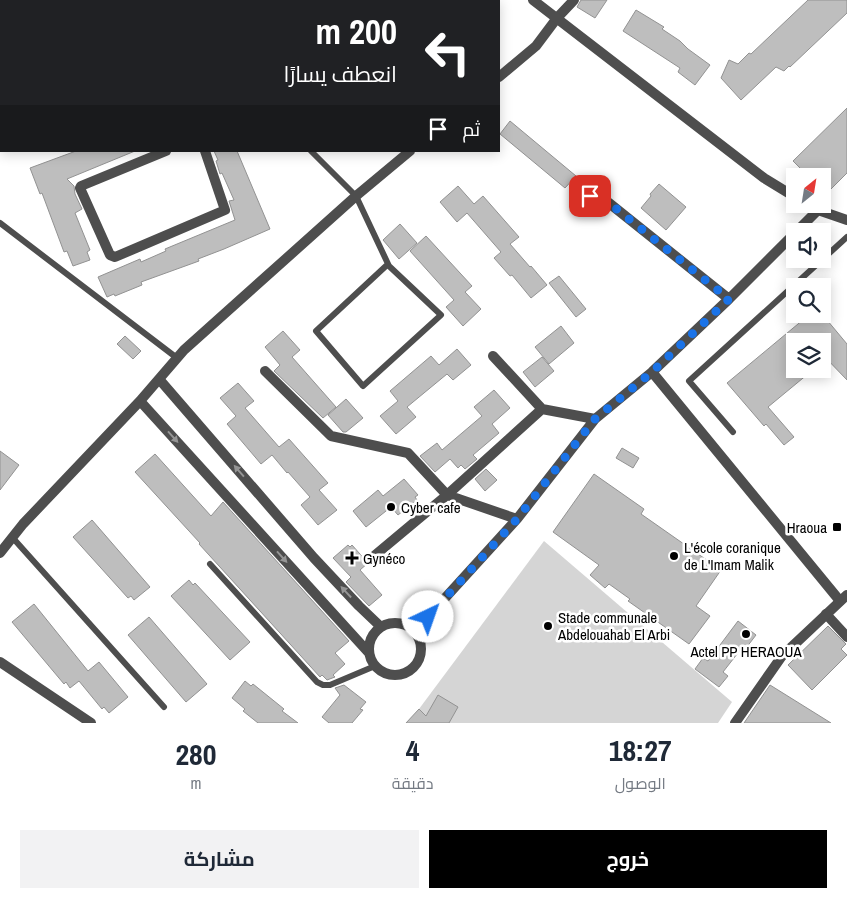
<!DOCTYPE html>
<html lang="ar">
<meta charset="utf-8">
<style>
body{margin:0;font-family:"Archivo Narrow",Cairo,sans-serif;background:#f2f2f3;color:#1f2937;direction:rtl;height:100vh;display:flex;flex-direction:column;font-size:19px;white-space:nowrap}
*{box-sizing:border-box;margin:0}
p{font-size:16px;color:#747a83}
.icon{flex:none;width:28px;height:28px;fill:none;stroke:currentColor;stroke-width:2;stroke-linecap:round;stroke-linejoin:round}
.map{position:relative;height:723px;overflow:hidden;direction:ltr}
.sheet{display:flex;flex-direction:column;background:#fff;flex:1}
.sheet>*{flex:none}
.hud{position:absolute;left:0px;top:0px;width:500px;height:152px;box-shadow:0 2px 12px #0003;direction:rtl;background:#202124;color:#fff;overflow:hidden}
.needle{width:32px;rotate:30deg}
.fabs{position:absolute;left:786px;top:168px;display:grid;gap:10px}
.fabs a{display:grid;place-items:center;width:45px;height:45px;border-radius:0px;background:#fff;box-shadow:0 2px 12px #0003;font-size:25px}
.pin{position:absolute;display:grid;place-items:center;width:42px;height:42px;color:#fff;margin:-21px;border-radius:10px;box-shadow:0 2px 8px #0006}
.me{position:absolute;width:55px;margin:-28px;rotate:42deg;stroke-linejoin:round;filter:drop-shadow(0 0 4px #0008)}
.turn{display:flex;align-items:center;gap:18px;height:105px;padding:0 20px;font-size:22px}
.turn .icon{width:65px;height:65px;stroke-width:2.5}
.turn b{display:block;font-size:35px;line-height:42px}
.then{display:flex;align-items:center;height:48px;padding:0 20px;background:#0003;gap:10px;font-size:19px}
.eta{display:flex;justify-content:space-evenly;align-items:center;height:85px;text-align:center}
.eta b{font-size:30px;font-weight:700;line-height:35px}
.cta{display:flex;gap:10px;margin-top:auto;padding:10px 20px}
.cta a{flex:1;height:58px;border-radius:0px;background:#000;color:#fff;font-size:20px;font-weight:700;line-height:58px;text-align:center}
.cta a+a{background:#f2f2f3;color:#1f2937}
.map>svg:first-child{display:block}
.green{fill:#d5d5d5}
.building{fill:#bebebe;stroke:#929292}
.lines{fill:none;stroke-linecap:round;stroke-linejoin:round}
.service{stroke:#4e4e4e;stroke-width:6}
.minor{stroke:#4e4e4e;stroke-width:10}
.tertiary{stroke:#4e4e4e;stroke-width:10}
.oneway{fill:#959595}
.route{stroke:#1a73e8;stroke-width:9;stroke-dasharray:0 16.2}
.poi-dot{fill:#000;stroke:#fff;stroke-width:2}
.labels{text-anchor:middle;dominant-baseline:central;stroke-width:5;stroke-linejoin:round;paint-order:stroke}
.poi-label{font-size:15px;fill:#000;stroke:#fff;text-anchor:start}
</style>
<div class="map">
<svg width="847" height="723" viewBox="0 0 847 723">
<rect width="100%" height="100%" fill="#fff"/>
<path class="green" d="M544,541l188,161 -14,21h-284l-15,-14z"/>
<path class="building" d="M581,0h26l-12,18 -18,-11z
M808,0h39v13l-57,54 -1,-1 -5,5 -8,-4 -35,33 -20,-22 8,-18 9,4 11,-11 2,1z
M636,10l28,17 -2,2 18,12 8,8 22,16 -15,20 -17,-13 2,-4 -57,-37z
M847,108v65l-25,25v-22h-14l-15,-15z
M510,121l66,55 -11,12 -65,-54z
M76,151h59l-68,28 7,7 1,8 7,15 -7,4 15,37 -3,2 3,8 -17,6 -6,-15 -3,1 -22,-59 -2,1 -10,-26z
M214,151h23l33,78 -46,20 -26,10 1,2 -58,21 1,3 -27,11 -1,-2 -7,3 -9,-20 42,-18 1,3 25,-11 -1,-2 70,-29 -6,-19 5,-1 -12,-27 -2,1 -4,-13 2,-1z
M659,184l27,23 -20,23 -25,-22 10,-12 -1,-2z
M458,186l16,18 9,-8 36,41 -9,7 20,23 1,-1 16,19 -16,13 -19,-23 -2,1 -16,-18 7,-6 -34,-39 -10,9 -17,-20z
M400,224l17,19 -18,16 -16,-19z
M426,236l46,50 -7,6 16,17 -18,17 -17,-19 8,-7 -44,-49z
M559,276l27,33 -10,8 -27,-34z
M810,314h12l25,30v36l-25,-26v-13h-27v28h19l-46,38 26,30 -10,8 -18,-21 -2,2 -37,-43z
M561,326l13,17 -25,21 -14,-17z
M283,331l17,19 -8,7 44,50 -13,11 -49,-47 6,-6 -15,-18z
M125,336l16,15 -8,8 -16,-15z
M457,349l14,16 -18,15 -6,-6 -40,33 9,10 -20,17 -16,-18 18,-15 -8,-10 41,-35 8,9z
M542,357l12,14 -19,16 -12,-15z
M238,383l16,18 -9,7 34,39 10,-8 39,44 -9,7 18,20 -19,15 -17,-20 9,-8 -22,-25 -1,1 -15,-18 -11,9 -34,-40 9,-8 -16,-18z
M494,390l16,18 -18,16 7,9 -26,22 4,4 -12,10 -4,-4 -3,3 -8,-9 -15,13 -15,-16 17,-13 5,7 40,-34 -8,-9z
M346,399l17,19 -17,14h-3l-15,-17z
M622,448l17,10 -6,10 -17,-10z
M0,451l19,14 -19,25z
M155,454l56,62 12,-14 126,139 -14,12 10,11 -12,11 2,2 -8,3 -5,-5 -2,2 -121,-133 1,-1 -65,-71z
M486,469l11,11 -12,11 -10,-12z
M594,474l50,35 -3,5 80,56 -25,36 14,10 -21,28 -61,-43 2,-2 -21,-15 -4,4 -15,-13 9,-10 -46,-33z
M404,479l14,16 -3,2 2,3 -19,15 -7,-8 -25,20 -13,-16 25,-21 5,6z
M92,520l58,67 -16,13 -3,-4 -3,2 -55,-61z
M348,545l2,2 2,-2 16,18 -8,7 22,25 -13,11 -23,-24 5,-5 -18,-19z
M189,580l4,5 2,-2 55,59 -20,18 -59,-64z
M34,604l54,67 11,-9 29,35 -19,16 -5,-6 -2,2 -23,-28 -9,7 -4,-6 -2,2 -52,-62z
M149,617l58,67 -21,18 -58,-67z
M738,621l18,14 -13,17 -2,-3 -18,23 5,4 -9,11 -24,-18 8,-11 5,3z
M828,626l18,18 -5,5 6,6 -35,35 -24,-25z
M245,681l6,5 2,-2 31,25 -2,2 16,12h-40l-15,-12 2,-2 -13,-11z
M344,685l22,17 -6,7 3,1 -11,13h-23l-7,-6 18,-22 -5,-7z
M770,685l61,38h-87z
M438,695l20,12 -9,16h-43l13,-14 7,7z"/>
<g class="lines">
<path class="service" d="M116,0v1
M413,1l1,-1
M474,1l1,-1
M311,151l45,45 33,70 52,49 -78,71 -47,-55 71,-66
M0,223l177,135
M733,432l-44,-51 158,-144
M12,537l152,170
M210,564l107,118 6,3h7l45,-19"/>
<path class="minor" d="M93,0l2,1
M62,1l3,-1
M0,27h1
M0,54l1,-1
M499,77l37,-31 21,-28 17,-18
M0,96l1,-1
M166,151l-85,35 -1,2 30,67 5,2 110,-47 -20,-59
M574,197l16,-1 19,7 120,96
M797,231l21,-21
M493,356l49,53
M265,371l66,65 77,17 39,42 70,24 78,-100 57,-47 77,-73 66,-66
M652,372l188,229
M159,379l155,179 45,48 22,21
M140,401l229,252
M0,553l23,-29 117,-123 44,-51 172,-154 54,-45
M374,556l73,-61 95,-86 53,10
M826,614l21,23
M369 649a26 26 0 1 1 52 0a26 26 0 1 1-52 0Z
M415,631l102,-112
M0,662l91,61"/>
<path class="tertiary" d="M533,0l231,178 31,19
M807,204l11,6 29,10
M735,723l47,-67 65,-61"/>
</g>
<defs><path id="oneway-solid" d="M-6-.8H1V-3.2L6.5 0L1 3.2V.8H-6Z" transform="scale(1.25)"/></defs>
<g class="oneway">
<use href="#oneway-solid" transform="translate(173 437) rotate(48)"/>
<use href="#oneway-solid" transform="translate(239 471) rotate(-131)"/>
<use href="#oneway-solid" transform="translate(282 557) rotate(48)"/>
<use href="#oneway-solid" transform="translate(346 592) rotate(-133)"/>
</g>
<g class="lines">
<path class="route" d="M428,617l89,-98 78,-100 57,-47 77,-73 -120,-96 -19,-7"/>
</g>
<g class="poi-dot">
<circle cx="391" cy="507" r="5"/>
<rect x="832" y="522" width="10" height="10" rx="2.5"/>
<circle cx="674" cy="556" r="5"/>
<path d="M349.5 550.5h5v5h5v5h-5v5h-5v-5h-5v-5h5z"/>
<circle cx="548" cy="626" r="5"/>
<circle cx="746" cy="634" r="5"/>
</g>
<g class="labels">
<g class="poi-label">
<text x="401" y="507">Cyber cafe</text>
<text x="827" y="527" text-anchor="end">Hraoua</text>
<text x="684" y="547">L'école coranique<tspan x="684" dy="17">de L'Imam Malik</tspan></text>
<text x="363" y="558">Gynéco</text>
<text x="558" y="617">Stade communale<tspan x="558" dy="17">Abdelouahab El Arbi</tspan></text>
<text x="746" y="651" text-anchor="middle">Actel PP HERAOUA</text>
</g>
</g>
</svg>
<div class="fabs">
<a><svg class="needle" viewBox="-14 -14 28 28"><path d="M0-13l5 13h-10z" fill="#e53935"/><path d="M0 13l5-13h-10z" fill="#747a83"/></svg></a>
<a><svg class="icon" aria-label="sound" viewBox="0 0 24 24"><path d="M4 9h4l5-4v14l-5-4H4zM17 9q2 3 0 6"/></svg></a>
<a><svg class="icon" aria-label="search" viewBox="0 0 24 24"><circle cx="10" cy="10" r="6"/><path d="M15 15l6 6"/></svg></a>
<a><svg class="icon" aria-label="layers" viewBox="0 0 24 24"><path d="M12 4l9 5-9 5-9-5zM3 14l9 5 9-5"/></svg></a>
</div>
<div class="pin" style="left:590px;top:196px;background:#d93025"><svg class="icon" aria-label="arrive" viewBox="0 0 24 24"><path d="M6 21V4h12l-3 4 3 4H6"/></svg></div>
<svg class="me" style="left:428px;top:617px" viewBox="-20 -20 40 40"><circle r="19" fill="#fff"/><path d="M0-13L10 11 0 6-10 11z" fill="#1a73e8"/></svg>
<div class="hud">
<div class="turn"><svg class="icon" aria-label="left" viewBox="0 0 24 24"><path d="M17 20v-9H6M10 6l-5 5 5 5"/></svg><div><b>200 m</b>انعطف يسارًا</div></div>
<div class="then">ثم<svg class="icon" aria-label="arrive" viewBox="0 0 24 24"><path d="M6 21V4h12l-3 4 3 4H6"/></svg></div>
</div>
</div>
<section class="sheet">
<div class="eta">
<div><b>18:27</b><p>الوصول</p></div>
<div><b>4</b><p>دقيقة</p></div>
<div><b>280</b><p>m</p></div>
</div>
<div class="cta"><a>خروج</a><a>مشاركة</a></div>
</section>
